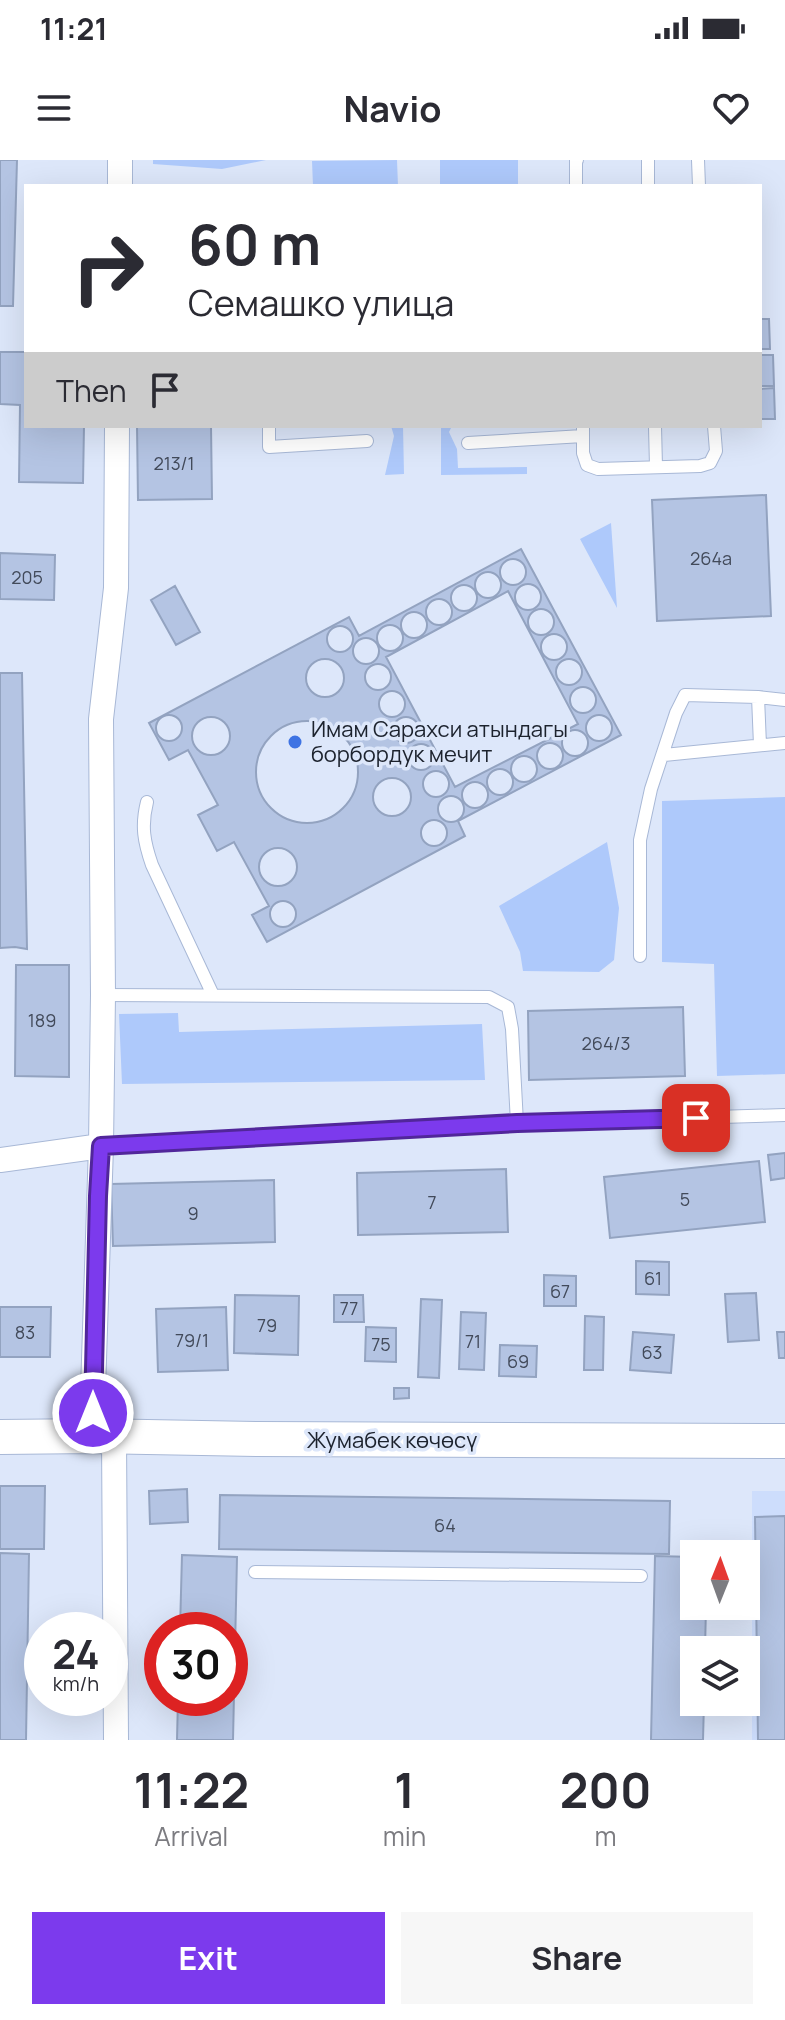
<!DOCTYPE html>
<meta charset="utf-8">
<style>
body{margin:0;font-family:Manrope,sans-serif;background:#f7f7f7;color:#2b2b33;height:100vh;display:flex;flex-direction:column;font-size:30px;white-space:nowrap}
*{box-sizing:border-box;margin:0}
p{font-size:26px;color:#7c7c81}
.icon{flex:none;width:44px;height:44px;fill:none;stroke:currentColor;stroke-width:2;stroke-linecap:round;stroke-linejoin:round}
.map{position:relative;height:1580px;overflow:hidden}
.details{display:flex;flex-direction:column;background:#fff;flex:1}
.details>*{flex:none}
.banner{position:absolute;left:24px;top:24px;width:738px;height:244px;border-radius:0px;box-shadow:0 8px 32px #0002;background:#fff;color:#2b2b33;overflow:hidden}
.needle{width:52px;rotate:1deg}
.fabs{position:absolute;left:680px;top:1380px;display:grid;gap:16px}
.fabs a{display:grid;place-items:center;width:80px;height:80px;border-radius:0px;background:#fff;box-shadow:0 8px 32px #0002;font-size:40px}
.speed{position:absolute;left:24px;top:1452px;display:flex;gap:16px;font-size:40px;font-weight:700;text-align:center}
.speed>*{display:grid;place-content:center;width:104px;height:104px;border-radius:50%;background:#fff;box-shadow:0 8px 32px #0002;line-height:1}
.speed small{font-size:20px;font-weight:400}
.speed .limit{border:12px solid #d22;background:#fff;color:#111}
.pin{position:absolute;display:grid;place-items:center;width:68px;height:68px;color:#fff;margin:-34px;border-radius:16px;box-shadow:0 4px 12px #0006}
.me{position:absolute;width:88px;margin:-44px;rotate:0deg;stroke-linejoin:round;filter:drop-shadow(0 0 6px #0008)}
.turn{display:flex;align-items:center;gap:28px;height:168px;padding:0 32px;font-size:36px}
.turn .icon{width:104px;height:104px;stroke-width:2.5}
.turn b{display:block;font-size:56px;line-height:68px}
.then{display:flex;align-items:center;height:76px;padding:0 32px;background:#0003;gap:16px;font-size:30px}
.eta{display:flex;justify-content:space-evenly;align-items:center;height:136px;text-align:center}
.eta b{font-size:48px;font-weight:700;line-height:56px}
.action{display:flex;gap:16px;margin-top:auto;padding:16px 32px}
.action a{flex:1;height:92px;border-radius:0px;background:#7c3aed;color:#fff;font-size:32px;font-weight:700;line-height:92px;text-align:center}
.action a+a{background:#f7f7f7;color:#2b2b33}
.status{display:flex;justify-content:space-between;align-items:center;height:56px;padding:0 40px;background:#fff;direction:ltr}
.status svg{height:22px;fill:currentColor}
header{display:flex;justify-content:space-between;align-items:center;height:104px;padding:0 32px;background:#fff;font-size:36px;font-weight:700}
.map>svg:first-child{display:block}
.built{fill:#cdddfc}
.green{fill:#aec9fb}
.building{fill:#b4c4e3;stroke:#93a3c0;stroke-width:2;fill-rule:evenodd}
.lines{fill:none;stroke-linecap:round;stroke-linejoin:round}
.lane-casing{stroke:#a8b8d6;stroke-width:14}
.street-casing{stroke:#a8b8d6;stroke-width:26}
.secondary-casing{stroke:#a8b8d6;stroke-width:36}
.lane{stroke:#fff;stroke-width:12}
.street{stroke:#fff;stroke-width:24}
.secondary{stroke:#fff;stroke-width:34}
.route-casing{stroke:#51269a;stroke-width:20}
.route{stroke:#7c3aed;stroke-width:14}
.poi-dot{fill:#3e73e3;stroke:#dde7fa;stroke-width:3}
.labels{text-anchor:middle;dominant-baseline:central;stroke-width:7;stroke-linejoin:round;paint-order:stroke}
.number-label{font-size:18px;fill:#424a5a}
.poi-label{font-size:22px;fill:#1c222d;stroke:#dde7fa;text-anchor:start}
.street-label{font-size:22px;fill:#1c222d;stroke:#dde7fa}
</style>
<div class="status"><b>11:21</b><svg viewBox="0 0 49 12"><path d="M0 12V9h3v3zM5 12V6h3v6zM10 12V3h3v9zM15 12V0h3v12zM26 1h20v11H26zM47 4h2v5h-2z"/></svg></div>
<header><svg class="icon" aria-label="menu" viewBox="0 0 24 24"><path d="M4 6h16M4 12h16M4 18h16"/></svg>Navio<svg class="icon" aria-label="heart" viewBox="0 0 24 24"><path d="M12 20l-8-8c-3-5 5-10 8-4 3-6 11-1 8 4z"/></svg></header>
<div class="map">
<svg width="785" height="1580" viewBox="0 0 785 1580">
<rect width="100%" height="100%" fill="#dde7fa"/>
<path class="built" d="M752,1331h33v249h-33z"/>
<path class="green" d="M153,0h113l-44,9 -69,-5z
M397,0l1,26h-85l-1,-25z
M440,0h78v26h-78z
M391,266h12l1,48 -19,1 9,-39z
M441,266h11l-3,6 8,17 1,19 69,-1v7l-86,1z
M611,363l6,85 -37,-69z
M785,637v277l-68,2 -3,-112 -52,-2v-161z
M607,682l12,66 -5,52 -15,12 -76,-1 -3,-19 -21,-46z
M178,853l1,19 303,-8 3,56 -363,4 -3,-70z"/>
<path class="building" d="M0,0h17l-4,146h-13z
M760,159h9l1,30h-10z
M0,192h26v74h58l-1,57 -64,-1 1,-77 -20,-1z
M760,195h13l1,31h-14z
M774,228l1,31h-15v-30z
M137,266h74l1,73 -74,1z
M766,335l5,121 -114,5 -5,-121z
M521,389l100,186 -163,86 7,15 -198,106 -15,-27 17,-9 -35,-64 -17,9 -19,-36 20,-10 -30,-55 -19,10 -20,-37 200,-106 10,19zM508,431l70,133 -123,63 -69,-130z
M0,393l55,2 -1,45 -54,-1z
M500 412a13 13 0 1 1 26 0a13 13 0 1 1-26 0Z
M475 425a13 13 0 1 1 26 0a13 13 0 1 1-26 0Z
M515 437a13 13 0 1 1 26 0a13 13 0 1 1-26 0Z
M451 438a13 13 0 1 1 26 0a13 13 0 1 1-26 0Z
M175,426l25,46 -24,13 -25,-45z
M426 452a13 13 0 1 1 26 0a13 13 0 1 1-26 0Z
M528 462a13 13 0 1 1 26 0a13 13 0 1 1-26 0Z
M401 465a13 13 0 1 1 26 0a13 13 0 1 1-26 0Z
M377 478a13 13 0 1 1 26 0a13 13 0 1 1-26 0Z
M327 479a13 13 0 1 1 26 0a13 13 0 1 1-26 0Z
M541 487a13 13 0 1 1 26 0a13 13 0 1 1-26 0Z
M353 491a13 13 0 1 1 26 0a13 13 0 1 1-26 0Z
M556 512a13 13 0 1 1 26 0a13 13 0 1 1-26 0Z
M306 518a19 19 0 1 1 38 0a19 19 0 1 1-38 0Z
M365 517a13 13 0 1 1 26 0a13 13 0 1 1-26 0Z
M0,513h22l5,276 -12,-2 -15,1z
M570 540a13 13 0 1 1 26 0a13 13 0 1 1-26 0Z
M379 544a13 13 0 1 1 26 0a13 13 0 1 1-26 0Z
M586 568a13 13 0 1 1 26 0a13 13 0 1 1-26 0Z
M156 568a13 13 0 1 1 26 0a13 13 0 1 1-26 0Z
M393 570a13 13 0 1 1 26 0a13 13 0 1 1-26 0Z
M192 576a19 19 0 1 1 38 0a19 19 0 1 1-38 0Z
M256 612a51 51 0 1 1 102 0a51 51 0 1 1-102 0Z
M562 583a13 13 0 1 1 26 0a13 13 0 1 1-26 0Z
M537 596a13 13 0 1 1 26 0a13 13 0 1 1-26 0Z
M408 597a13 13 0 1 1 26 0a13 13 0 1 1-26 0Z
M511 609a13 13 0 1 1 26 0a13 13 0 1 1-26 0Z
M487 622a13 13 0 1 1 26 0a13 13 0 1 1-26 0Z
M423 624a13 13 0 1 1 26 0a13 13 0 1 1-26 0Z
M373 637a19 19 0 1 1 38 0a19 19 0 1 1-38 0Z
M462 635a13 13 0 1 1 26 0a13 13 0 1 1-26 0Z
M438 649a13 13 0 1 1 26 0a13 13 0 1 1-26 0Z
M421 673a13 13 0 1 1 26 0a13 13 0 1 1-26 0Z
M259 707a19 19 0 1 1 38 0a19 19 0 1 1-38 0Z
M270 754a13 13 0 1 1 26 0a13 13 0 1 1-26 0Z
M16,805h53v112l-54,-1z
M683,847l2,69 -156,4 -1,-69z
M785,993v25l-14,2 -3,-25z
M759,1001l6,61 -155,16 -6,-61z
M506,1009l2,63 -150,3 -1,-62z
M274,1020l1,62 -162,4 -2,-62z
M636,1101l33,1v33l-33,-1z
M544,1115l32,1v30h-32z
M756,1133l3,47 -31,2 -3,-48z
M235,1135l64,1 -1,59 -64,-2z
M334,1135h29l1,27h-30z
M421,1139l21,1 -3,78 -21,-1z
M0,1147h51l-1,50h-50z
M226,1147l2,63 -70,2 -2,-63z
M461,1152l25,1 -2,57 -25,-1z
M585,1156l19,1 -1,53h-19z
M366,1167l30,1v34l-31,-1z
M633,1172l41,3 -3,38 -41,-3z
M777,1172h8v26h-6z
M500,1185l37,1 -1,31 -37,-1z
M394,1228h15v10l-15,1z
M0,1326h45l-1,63h-44z
M187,1329l1,33 -38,2 -1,-33z
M220,1335l450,6 -1,53 -450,-5z
M785,1356v224h-27l-3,-223z
M0,1393l29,1 -3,186h-26z
M182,1395l55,2 -4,183h-56l1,-42h52v-68h-50z
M655,1396l39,1v49h12l-1,44h-11v52h10l-1,38h-52z"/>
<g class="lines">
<defs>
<path id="lane" d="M648,0v26
M698,0l1,26
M576,26v-26h1
M269,266v21l98,-6
M583,266v27l4,12 11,4 102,-3 10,-3 6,-12 -2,-25
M655,266l1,41
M468,283l115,-7
M758,537l2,48
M664,595l121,-12
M147,642c-6,24 -3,40 5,63l61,130
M640,796v-116l11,-51 25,-76 9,-18 73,2 27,3
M103,835l386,2 19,10 4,22 5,94
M101,986l416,-23 268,-8
M255,1412l386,4"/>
<path id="street" d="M120,0v26
M0,1000l101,-14
M93,1276v-46l8,-244 2,-151 -2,-276 15,-131 1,-162
M114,1277l2,303"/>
<path id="secondary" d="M0,1277l93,-1 165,3 527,2"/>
</defs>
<use href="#lane" class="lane-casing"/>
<use href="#street" class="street-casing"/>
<use href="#secondary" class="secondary-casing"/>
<use href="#lane" class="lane"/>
<use href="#street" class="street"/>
<use href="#secondary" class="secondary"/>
</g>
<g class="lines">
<defs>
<path id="route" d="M93,1253l5,-217 3,-50 416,-23 179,-5"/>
</defs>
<use href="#route" class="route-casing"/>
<use href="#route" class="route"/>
</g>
<circle class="poi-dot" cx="295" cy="582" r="8"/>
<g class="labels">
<g class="number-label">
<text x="174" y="303">213/1</text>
<text x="711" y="398">264a</text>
<text x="27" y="417">205</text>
<text x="42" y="860">189</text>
<text x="606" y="883">264/3</text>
<text x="685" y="1039">5</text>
<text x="432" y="1042">7</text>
<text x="193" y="1053">9</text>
<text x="653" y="1118">61</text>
<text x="560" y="1131">67</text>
<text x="349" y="1148">77</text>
<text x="267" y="1165">79</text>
<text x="25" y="1172">83</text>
<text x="192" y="1180">79/1</text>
<text x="473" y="1181">71</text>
<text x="381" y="1184">75</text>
<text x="652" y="1192">63</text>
<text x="518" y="1201">69</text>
<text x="445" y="1365">64</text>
</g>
<g class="poi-label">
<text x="311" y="569">Имам Сарахси атындагы<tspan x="311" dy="25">борбордук мечит</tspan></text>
</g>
<g class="street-label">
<text x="392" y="1280">Жумабек көчөсү</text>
</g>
</g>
</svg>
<div class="fabs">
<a><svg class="needle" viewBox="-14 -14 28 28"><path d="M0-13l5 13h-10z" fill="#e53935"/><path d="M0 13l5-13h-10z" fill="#7c7c81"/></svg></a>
<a><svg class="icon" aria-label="layers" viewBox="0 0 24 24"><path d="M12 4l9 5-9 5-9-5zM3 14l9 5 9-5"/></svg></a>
</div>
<div class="speed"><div>24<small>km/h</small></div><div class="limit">30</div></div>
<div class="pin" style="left:696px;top:958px;background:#d93025"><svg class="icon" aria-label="arrive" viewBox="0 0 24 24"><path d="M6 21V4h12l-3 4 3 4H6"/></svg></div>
<svg class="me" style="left:93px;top:1253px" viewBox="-20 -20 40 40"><circle r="17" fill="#7c3aed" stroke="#fff" stroke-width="3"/><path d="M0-11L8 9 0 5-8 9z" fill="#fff"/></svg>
<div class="banner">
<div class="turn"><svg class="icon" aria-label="right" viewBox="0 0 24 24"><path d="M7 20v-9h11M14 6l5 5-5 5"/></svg><div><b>60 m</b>Семашко улица</div></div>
<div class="then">Then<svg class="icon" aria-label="arrive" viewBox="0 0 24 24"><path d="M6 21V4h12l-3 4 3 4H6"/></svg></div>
</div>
</div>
<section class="details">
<div class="eta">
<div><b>11:22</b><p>Arrival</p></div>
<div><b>1</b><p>min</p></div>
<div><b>200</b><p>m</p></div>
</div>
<div class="action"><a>Exit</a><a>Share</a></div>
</section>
